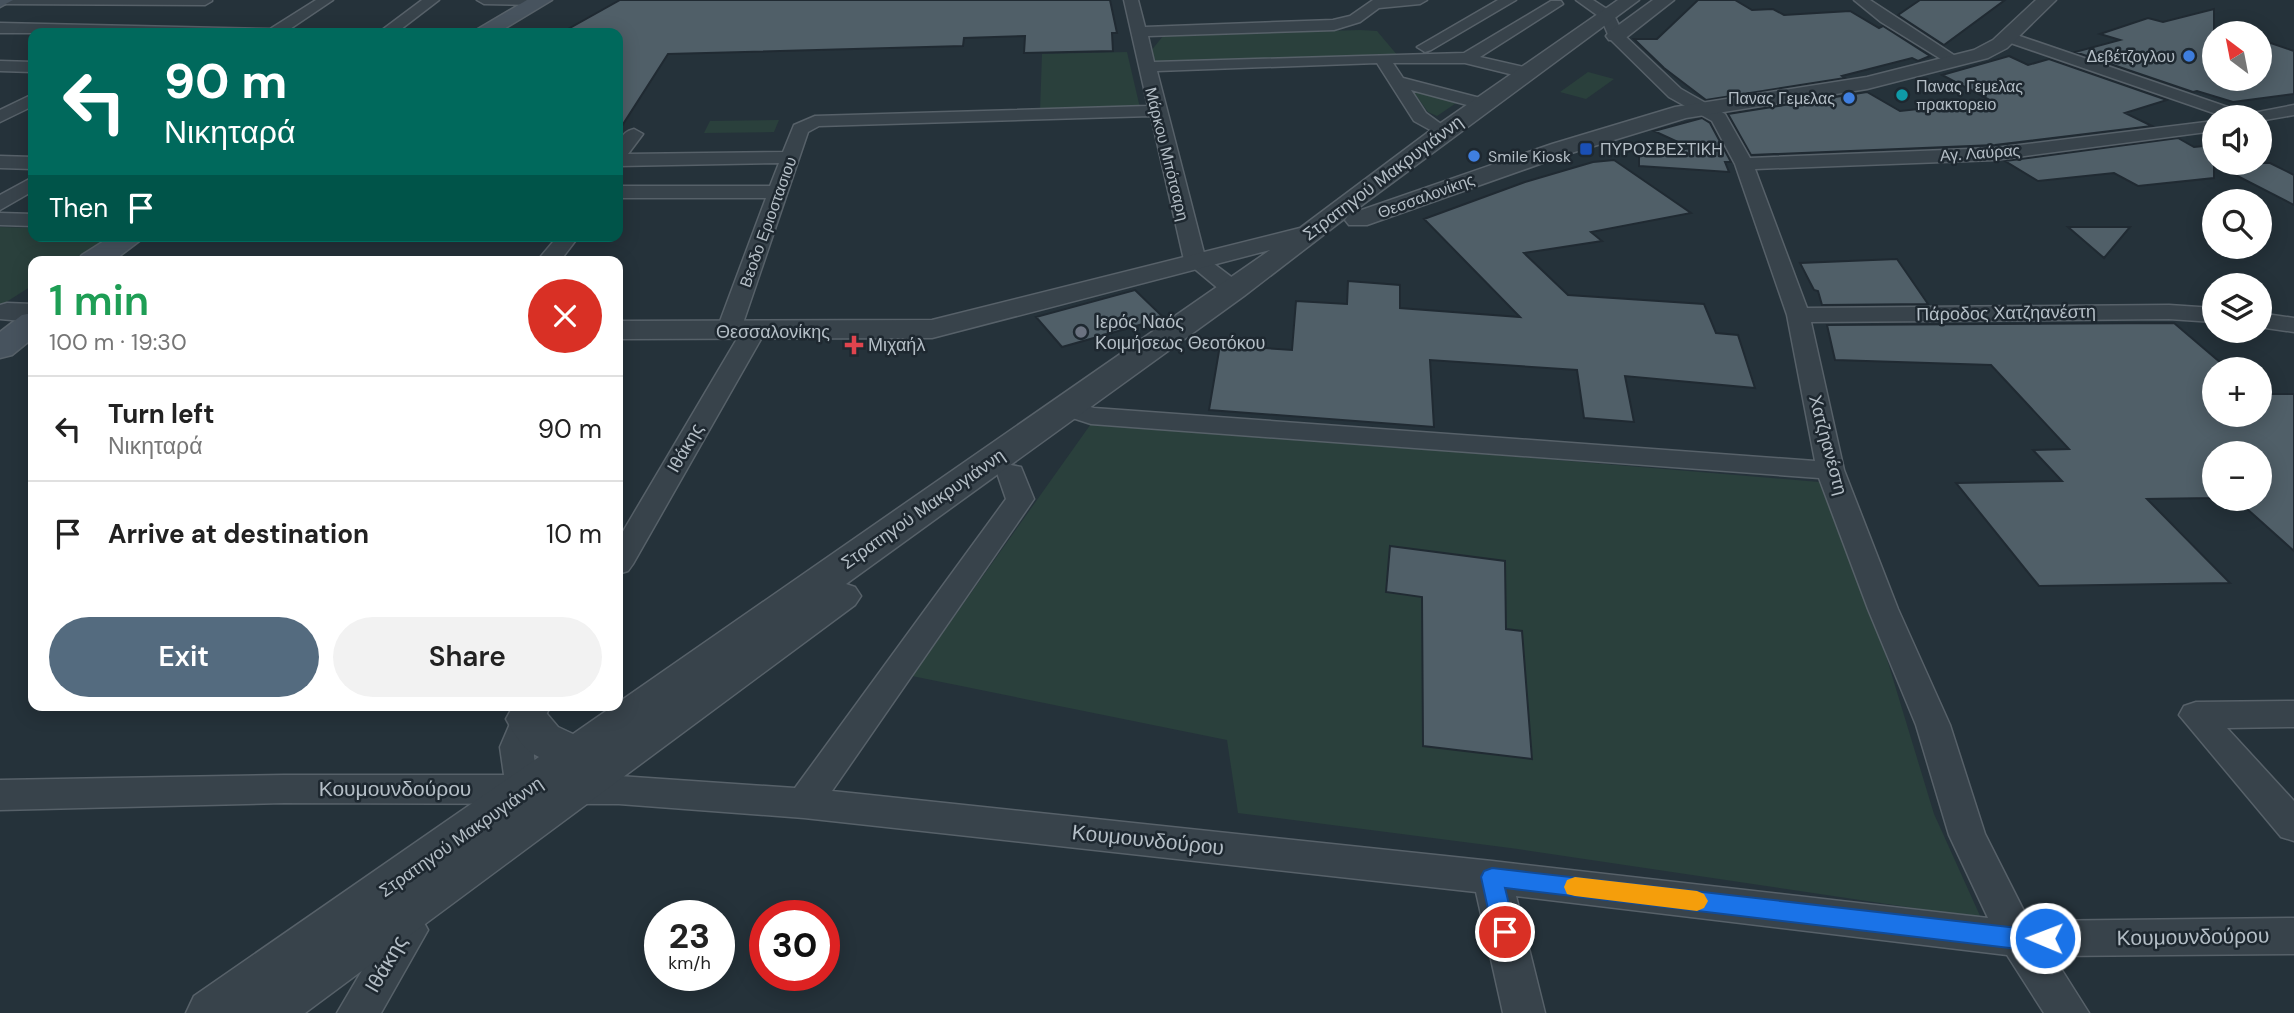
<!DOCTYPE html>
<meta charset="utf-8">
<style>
body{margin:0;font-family:"DM Sans",sans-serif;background:#f2f2f2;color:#222;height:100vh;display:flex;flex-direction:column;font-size:26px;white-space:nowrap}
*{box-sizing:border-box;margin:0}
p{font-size:23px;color:#767676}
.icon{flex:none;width:38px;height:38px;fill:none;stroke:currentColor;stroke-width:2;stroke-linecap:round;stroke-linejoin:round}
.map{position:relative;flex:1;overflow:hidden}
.details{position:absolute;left:28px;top:256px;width:595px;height:455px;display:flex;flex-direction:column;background:#fff;border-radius:14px;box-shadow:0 4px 18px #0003}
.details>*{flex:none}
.hud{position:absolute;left:28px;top:28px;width:595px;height:214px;border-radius:14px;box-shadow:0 4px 18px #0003;background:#00695c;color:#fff;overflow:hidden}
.needle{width:46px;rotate:328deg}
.fabs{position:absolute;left:2202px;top:21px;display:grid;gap:14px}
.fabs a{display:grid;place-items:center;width:70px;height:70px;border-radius:50%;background:#fff;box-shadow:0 4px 18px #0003;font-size:35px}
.speed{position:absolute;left:644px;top:900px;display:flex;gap:14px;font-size:35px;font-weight:700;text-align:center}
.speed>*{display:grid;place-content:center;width:91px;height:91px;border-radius:50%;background:#fff;box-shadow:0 4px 18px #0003;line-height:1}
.speed small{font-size:18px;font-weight:400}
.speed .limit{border:10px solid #d22;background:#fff;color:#111}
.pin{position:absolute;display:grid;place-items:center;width:60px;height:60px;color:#fff;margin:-30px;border:4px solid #fff;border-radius:50%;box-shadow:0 2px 7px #0007}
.me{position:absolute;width:77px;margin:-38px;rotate:271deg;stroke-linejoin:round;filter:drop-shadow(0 0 5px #0008)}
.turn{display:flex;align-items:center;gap:24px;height:147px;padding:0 21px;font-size:32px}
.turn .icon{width:91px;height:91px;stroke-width:2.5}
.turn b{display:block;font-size:49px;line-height:60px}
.then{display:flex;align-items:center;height:66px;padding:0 21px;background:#0003;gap:14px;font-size:26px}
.round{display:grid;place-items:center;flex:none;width:74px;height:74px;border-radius:37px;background:#f2f2f2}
.head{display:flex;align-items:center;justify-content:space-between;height:119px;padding:0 21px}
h1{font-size:42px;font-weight:600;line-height:52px;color:#1e9e55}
.action{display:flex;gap:14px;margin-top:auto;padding:14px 21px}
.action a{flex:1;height:80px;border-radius:42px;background:#546b7f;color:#fff;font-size:28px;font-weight:600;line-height:80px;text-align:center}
.action a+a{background:#f2f2f2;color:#222}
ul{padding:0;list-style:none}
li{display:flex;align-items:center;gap:21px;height:105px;padding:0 21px;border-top:2px solid #e0e0e0}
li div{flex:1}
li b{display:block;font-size:26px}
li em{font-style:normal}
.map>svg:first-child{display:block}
.green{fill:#2a403c}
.building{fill:#505f68;stroke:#202a32;stroke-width:2}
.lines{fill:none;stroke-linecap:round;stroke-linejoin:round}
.minor-casing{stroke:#576169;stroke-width:3}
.tertiary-casing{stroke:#576169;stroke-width:3}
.secondary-casing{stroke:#576169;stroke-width:3}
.minor{fill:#38434b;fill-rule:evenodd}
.tertiary{fill:#38434b;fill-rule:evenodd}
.secondary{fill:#47535e;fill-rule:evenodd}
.route{fill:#1a73e8;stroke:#114b97;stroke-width:2}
.slow{fill:#f59e0b}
.shop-dot{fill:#3f7fe0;stroke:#1e2830;stroke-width:2.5}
.culture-dot{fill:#0f9aa8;stroke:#1e2830;stroke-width:2.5}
.transit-dot{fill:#1a4fb4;stroke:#1e2830;stroke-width:2.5}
.worship-dot{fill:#6b7280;stroke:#1e2830;stroke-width:2.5}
.health-dot{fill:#e0444e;stroke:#1e2830;stroke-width:2.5}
.labels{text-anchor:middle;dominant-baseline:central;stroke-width:5;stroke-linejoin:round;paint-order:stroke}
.far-poi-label{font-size:16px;fill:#b4bec6;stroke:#1e2830;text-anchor:start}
.far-street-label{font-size:16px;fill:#b4bec6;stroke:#1e2830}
.street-label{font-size:18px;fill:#b4bec6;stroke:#1e2830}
.poi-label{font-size:18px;fill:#b4bec6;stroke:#1e2830;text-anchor:start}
.near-street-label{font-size:21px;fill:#b4bec6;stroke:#1e2830}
</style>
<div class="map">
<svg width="2294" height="1013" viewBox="0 0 2294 1013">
<rect width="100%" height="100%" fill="#25323a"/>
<path class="green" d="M1360,30l17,1 21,25 -243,9 -4,-14 12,-15z
M1127,52l13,56 -100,4 2,-58z
M1588,72l26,7 -28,20 -26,-7z
M1410,87l52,12 -25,17 -9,-4z
M779,120l-5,12 -70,1 6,-12z
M0,227l33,1v8h77l-39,25h-38v24l-33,21z
M1093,421l726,61 57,141 58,191 47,104 -463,-69 -280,-36 -11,-73 -315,-64z"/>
<path class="building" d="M620,0h490l7,33h-5l1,18 -89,2 1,-17 -61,2 -1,8 -295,8 -50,78v-99h-57z
M1698,0h37l17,10 21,-1 11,6 66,-4 29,17 4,-2 47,30 -12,5 -6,-3 -70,18 3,2 -139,22 -42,-32 -30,-29h23z
M1920,0h85l-61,45 -46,-30z
M2214,9v70h45v-40l35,12v43l-61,8 -36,-11 -4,1 -118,-40 45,-12 -20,-6 48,-16 15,4z
M2009,56l19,9 21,-6 118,41 -42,13 27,13 -157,19 -244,10 -23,-41 139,-22 33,19 92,-10 -50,-26z
M1702,118l8,5 21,39h-6l4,10 -90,-6v-10l52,-8 -37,-17z
M2178,138l16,9 20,-2v18h56l24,12v30l-80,-41v14l-76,8 -24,-13 -76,8 -33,-20z
M1614,160l77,53 -100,19 11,9 -78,12 44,42 136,9 12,29 22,2 17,53 -130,-12 9,46 -50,-4 -7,-48 -147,-10 4,67 -225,-17 11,-65 72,5 4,-49 51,3 1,-23 52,4v23l120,9 -96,-98 101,-37 68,-20z
M2068,227h62l-26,31z
M1897,259l31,45 -106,1 -4,-14 -4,-1 -14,-27z
M1135,290l29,28 -102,29 -26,-30z
M2174,323l54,46h-14v46h45v-21h35v157l-58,-52h23v-46h-45v45l-67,1 83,84 -191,3 -83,-103 106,-2 -29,-31 36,-1 -78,-84 -156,-5 -8,-35z
M1390,546l115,15 1,68 16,2 10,128 -109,-13 -1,-149 -36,-5z"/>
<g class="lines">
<defs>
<path id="minor" d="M0,0h212v1l-7,4 -205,-1z
M316,0h17l-49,33h-284v-10l270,6z
M422,0h17l-43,33h-18z
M477,0h71v1l-7,4 -57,-1z
M1124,0h14l7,27 188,-7 17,-4 23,-16h54l-7,4 -41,4 -19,14 -26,8 -186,6 6,26 310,-9 87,-52h10l2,3 -83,53 52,12v8l-6,1 -61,-15h-72l10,15 85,22 3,4 -9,5 -71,-19 15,23 26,19 -9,5 -29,-16 -37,-58 -220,8 48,186 37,28 3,5 -3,5h-16l-42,-35 -33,-144 -332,10 -11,6 -68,200 -4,5h-16l-4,-5 50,-134h-148v-12h152l9,-23 -161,3c0,-15 -2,-33 16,-37l9,5 -15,20 155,-2 11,-27 21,-9 333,-10z
M1498,0h18l-85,50 -6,2 -8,-5z
M1576,0h17l20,13 10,21 58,55 44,25 25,44 245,-10 219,-27v10l-219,29 -240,9 52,139 362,-3 45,3v14l-45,-3 -358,3 33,148 54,139 52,116 35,109 44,87 265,-3v36l-241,2 36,57h-45l-37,-58 -491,-59 29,117h-42l-27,-121 -672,-74 -185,-14 -335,-1 -284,7v-30l284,-5h220l-4,-28 18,-42h33c-11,21 -27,50 -9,70l77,1 176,12 211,-289 -9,-26 4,-6 10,-2 10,2 13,32 -202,292 660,70 496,57 -39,-83 -33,-110 -48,-116 -49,-131 -728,-54 -34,-11 -4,-5 4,-5 9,-3 28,8 721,53 -28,-146 -52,-151 -23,-43 -43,-24 -59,-58 -9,-21z
M1854,0h16l93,61 -8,5 -6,-2 -68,-42z
M2008,32l240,82 46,-9v10l-35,6v-4h-34l-223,-77v-6z
M0,61l33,1v10l-33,-1z
M33,94v12l-33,16v-12z
M0,156l33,1v12l-33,-1z
M33,177v14l-33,19v-15z
M0,213l33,1v12l-33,-1z
M558,236h21l-19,25h-23z
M2259,313l35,5v14l-35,-5z
M753,325l8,2 4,5 -132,232 -5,7 -10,3v-34l123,-208 4,-5z
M2294,701v26l-67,1 67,73v40l-13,-4 -102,-122 5,-9 12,-4z
M395,901c16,6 25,13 33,29l-47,83h-44l47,-80 -8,-15 5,-12z"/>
<path id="tertiary" d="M1618,0h21l-289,214 202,-70 123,-37 192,-30 107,-27 19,-10 43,-40h20l-49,48 -19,10 -121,31 -181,29 -118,36 -201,71h-18l-4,-5 3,-4 -104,80 -398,288 9,3 6,9 -6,9 -550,408h-119l8,-17 345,-239c-17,-8 -24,-22 -33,-38l6,-11h30l16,19 15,7 697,-484 -338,88 -314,1v-18l314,-1 368,-92 135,-101z
M1653,0h21l-51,40h-14l-3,-4 3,-4z
M7,303l26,1v18l-33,-3v-14z"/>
<path id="secondary" d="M0,0h13l-13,7z
M527,0h25l-55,33h-26z
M112,236h34l-33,25h-36l5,-6z
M33,313v25l-21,17 -12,3v-26l22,-17z"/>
</defs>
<use href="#minor" class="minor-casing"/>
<use href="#tertiary" class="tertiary-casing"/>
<use href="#secondary" class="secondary-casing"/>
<use href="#minor" class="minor"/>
<use href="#tertiary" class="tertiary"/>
<use href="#secondary" class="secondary"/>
</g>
<path class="route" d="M1492,868l526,60 35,3 4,7 -4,8 -35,3 -513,-61 11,44 -3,7 -8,3 -8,-3 -4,-7 -12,-55 3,-6z"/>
<path class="slow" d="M1575,877l122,14 7,3 4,7 -4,7 -7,3 -122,-15 -8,-2 -3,-7 3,-7z"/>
<g class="shop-dot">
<circle cx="2189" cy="56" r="7"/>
<circle cx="1849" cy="98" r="7"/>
<circle cx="1474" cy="156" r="7"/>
</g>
<circle class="culture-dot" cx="1902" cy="95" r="7"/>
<rect class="transit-dot" x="1579" y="142" width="14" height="14" rx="3.5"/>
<circle class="worship-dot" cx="1081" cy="332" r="7"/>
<path class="health-dot" d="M850.5 334.5h7v7h7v7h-7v7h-7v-7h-7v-7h7z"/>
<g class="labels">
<g class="far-poi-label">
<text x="2175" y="56" text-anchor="end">Δεβέτζογλου</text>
<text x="1916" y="86">Πανας Γεμελας<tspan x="1916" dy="18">πρακτορειο</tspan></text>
<text x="1835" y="98" text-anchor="end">Πανας Γεμελας</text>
<text x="1600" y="149">ΠΥΡΟΣΒΕΣΤΙΚΗ</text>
<text x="1488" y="156">Smile Kiosk</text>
</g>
<g class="far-street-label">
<text transform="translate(1980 153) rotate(-4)">Αγ. Λαύρας</text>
<text transform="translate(1167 154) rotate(76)">Μάρκου Μπότσαρη</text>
<text transform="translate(1426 196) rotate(-20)">Θεσσαλονίκης</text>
<text transform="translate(768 222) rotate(-70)">Βεοδο Εριοστασιου</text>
</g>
<g class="street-label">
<text transform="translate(1383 178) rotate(-37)">Στρατηγού Μακρυγιάννη</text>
<text transform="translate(2006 313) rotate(-1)">Πάροδος Χατζηανέστη</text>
<text x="773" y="332">Θεσσαλονίκης</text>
<text transform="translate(1828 445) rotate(75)">Χατζηανέστη</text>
<text transform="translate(685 448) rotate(-60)">Ιθάκης</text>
<text transform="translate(923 509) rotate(-35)">Στρατηγού Μακρυγιάννη</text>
<text transform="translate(461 837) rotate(-35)">Στρατηγού Μακρυγιάννη</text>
</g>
<g class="poi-label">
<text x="1095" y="322">Ιερός Ναός<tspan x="1095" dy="21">Κοιμήσεως Θεοτόκου</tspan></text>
<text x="868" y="345">Μιχαήλ</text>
</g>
<g class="near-street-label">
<text x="395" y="789">Κουμουνδούρου</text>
<text transform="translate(1148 840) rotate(6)">Κουμουνδούρου</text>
<text transform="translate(2193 937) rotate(-1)">Κουμουνδούρου</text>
<text transform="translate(386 964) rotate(-60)">Ιθάκης</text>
</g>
</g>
</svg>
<div class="fabs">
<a><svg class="needle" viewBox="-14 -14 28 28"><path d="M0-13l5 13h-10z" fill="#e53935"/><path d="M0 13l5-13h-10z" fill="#767676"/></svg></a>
<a><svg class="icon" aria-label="sound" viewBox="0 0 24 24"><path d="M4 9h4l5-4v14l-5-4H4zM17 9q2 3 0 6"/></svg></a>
<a><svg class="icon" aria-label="search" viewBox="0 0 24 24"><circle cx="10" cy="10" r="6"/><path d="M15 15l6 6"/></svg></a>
<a><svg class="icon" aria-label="layers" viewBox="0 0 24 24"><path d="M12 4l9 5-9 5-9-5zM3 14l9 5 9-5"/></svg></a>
<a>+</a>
<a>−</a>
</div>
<div class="speed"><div>23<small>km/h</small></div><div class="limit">30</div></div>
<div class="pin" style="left:1505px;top:932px;background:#d93025"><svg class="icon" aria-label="arrive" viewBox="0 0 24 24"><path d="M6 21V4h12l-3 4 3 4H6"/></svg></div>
<svg class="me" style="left:2045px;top:938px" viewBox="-20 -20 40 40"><circle r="17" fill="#1a73e8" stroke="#fff" stroke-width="3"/><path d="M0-11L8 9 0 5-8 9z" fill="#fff"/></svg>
<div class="hud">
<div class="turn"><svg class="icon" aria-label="left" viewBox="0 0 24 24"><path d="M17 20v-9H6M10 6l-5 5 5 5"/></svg><div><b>90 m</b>Νικηταρά</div></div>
<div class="then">Then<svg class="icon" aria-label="arrive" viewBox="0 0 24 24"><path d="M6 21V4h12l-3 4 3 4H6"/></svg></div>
</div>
<section class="details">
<div class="head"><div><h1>1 min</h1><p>100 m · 19:30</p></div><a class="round" style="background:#d93025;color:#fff"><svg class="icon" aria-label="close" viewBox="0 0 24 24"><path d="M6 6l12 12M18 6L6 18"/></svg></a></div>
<ul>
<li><svg class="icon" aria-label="left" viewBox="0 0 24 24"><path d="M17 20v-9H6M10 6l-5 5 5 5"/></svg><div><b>Turn left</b><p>Νικηταρά</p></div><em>90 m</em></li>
<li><svg class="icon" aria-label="arrive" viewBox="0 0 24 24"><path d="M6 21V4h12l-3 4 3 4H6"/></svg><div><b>Arrive at destination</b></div><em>10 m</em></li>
</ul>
<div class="action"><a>Exit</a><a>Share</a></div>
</section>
</div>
